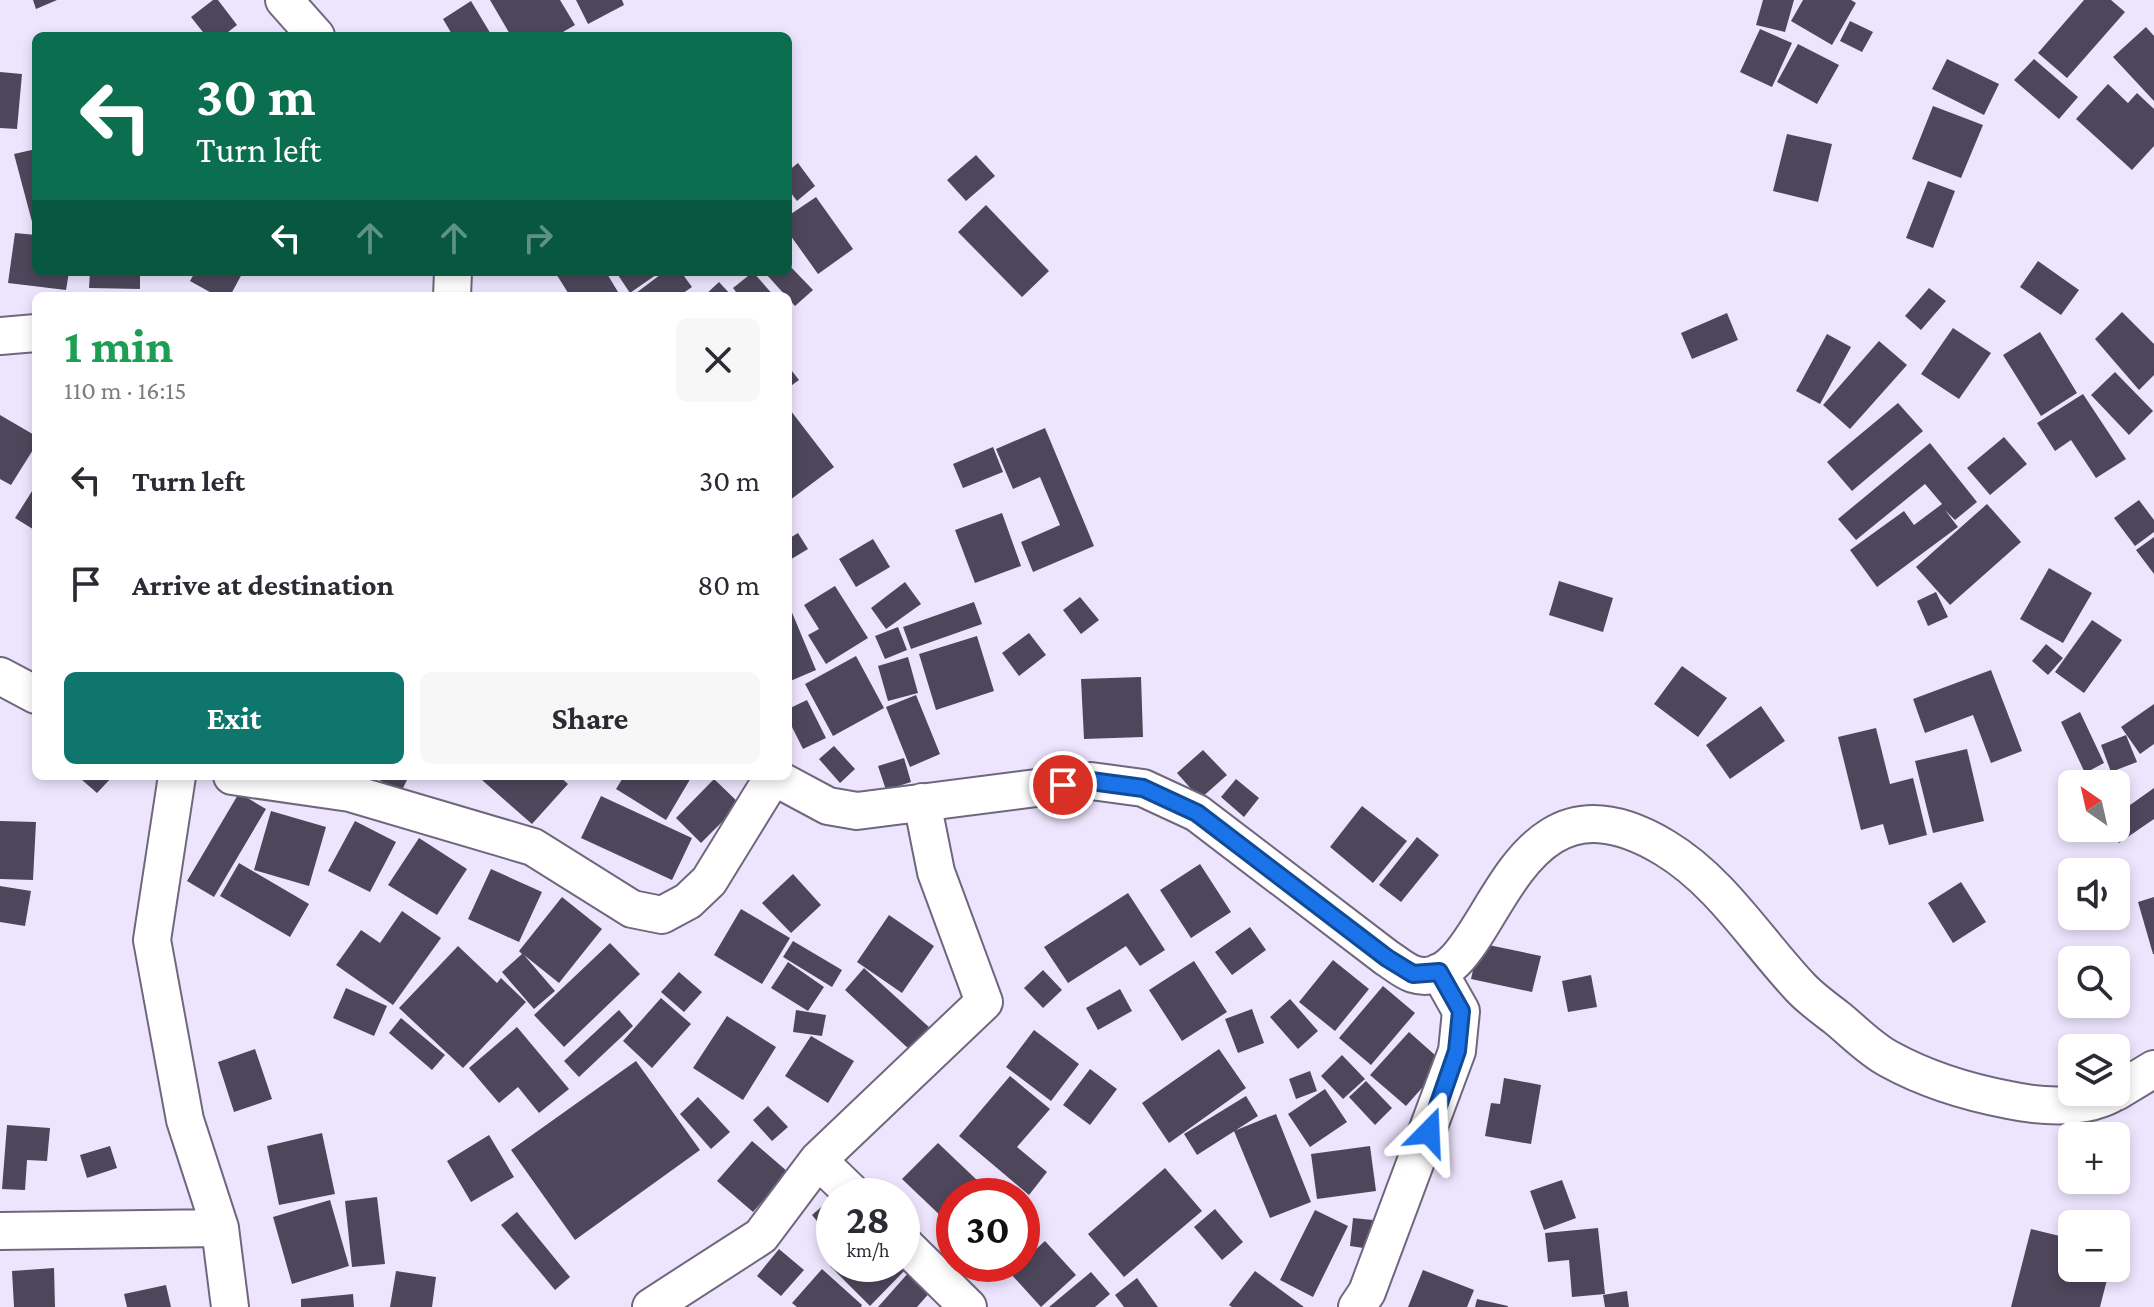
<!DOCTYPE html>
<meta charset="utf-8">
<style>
body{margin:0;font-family:"Crimson Pro",serif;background:#f7f7f7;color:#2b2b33;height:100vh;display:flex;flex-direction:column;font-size:30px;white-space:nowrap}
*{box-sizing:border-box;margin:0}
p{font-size:26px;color:#7c7c81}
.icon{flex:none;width:44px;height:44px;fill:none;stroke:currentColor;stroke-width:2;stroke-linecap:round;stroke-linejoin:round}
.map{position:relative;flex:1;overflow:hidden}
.side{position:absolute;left:32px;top:292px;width:760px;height:488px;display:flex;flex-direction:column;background:#fff;border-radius:12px;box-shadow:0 4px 12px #0003}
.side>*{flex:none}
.hud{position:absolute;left:32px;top:32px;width:760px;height:244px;border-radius:12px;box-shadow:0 4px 12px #0003;background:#0b6e4f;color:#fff;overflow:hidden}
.needle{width:52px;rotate:326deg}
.tools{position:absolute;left:2058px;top:770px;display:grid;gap:16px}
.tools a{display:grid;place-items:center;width:72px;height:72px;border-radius:12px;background:#fff;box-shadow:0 4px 12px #0003;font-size:40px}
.speed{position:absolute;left:816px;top:1178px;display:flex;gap:16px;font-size:40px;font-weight:700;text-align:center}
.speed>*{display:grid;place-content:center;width:104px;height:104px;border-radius:50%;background:#fff;box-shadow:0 4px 12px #0003;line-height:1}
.speed small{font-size:20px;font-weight:400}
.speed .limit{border:12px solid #d22;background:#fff;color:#111}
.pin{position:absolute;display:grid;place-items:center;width:68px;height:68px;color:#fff;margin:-34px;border:4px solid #fff;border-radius:50%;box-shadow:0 2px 8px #0007}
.me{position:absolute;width:88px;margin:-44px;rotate:21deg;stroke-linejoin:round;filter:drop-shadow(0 0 6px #0008)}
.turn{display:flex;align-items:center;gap:28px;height:168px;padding:0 32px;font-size:36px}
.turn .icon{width:104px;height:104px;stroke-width:2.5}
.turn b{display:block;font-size:56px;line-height:68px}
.lanes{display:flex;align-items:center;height:76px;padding:0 32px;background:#0003;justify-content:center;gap:40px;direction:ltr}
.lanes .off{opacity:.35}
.round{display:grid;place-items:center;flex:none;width:84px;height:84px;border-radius:12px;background:#f7f7f7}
.overview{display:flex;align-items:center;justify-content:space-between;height:136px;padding:0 32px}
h1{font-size:48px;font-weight:700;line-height:60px;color:#1e9e55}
.primary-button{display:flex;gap:16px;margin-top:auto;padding:16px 32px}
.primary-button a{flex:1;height:92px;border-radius:12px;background:#0f766e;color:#fff;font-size:32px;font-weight:700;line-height:92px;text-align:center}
.primary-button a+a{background:#f7f7f7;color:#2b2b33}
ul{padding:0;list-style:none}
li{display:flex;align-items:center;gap:24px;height:104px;padding:0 32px}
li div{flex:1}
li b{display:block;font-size:30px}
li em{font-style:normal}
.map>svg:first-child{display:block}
.building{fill:#4e475c}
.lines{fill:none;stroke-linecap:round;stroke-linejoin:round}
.minor-casing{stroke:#6e677d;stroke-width:40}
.minor{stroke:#fff;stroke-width:36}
.route-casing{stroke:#114b97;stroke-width:20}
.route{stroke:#1a73e8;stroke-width:14}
</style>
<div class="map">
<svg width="2154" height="1307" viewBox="0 0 2154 1307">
<rect width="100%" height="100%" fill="#ede5fe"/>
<path class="building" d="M33,0h24l-21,9z
M213,0h5l19,25 -14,11h-17l-15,-19z
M490,0h70l15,25 -19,11h-45z
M576,0h46l2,5 -36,19z
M1763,0h31l-9,32 -29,-7z
M1803,0h48l5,3 -24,42 -41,-24z
M2084,0h27l14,12 -58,66 -29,-25z
M471,1l21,35h-39l-10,-17z
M1850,21l23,11 -11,20 -22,-11z
M2146,27l8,9v65l-41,-44z
M1760,29l32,14 -20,44 -32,-15z
M1798,44l41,21 -22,39 -40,-22z
M1947,59l52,25 -15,31 -52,-26z
M2034,59l44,38 -19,22 -45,-39z
M0,72l22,2 -5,55 -17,-1z
M2108,84l20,19 9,-10 17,16v37l-22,24 -56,-51z
M1933,106l50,19 -22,53 -49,-19z
M1787,134l45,10 -14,58 -45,-11z
M36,149v84h-1l-21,-79z
M976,155l19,21 -29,25 -19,-21z
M798,163l17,23 -18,15 -9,-12v-18z
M1928,181l27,10 -22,57 -27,-10z
M816,197l37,52 -35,25 -30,-42v-16z
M986,205l63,66 -27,26 -64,-65z
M15,233l21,2v37h33l-3,18 -58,-7z
M2038,261l41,29 -18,25 -41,-28z
M788,264l25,26 -18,16 -28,-31 21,-3z
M90,272h50v17l-51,-1z
M195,272h48l-13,24h-13l-27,-15z
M555,272h51l12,20 -7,4h-41z
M616,272h44l-30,21z
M664,272h17l11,15 -13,9h-47z
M753,272l21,24h-35l-6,-8z
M719,282l13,14h-28z
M1929,288l17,13 -25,29 -16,-14z
M2122,312l32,32v31l-15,15 -44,-51z
M1727,313l11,27 -46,19 -11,-26z
M1953,328l38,25 -32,46 -38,-25z
M2040,332l37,61 -36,23 -38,-61z
M1827,334l24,13 -31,57 -24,-13z
M1879,341l28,24 -57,64 -27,-24z
M788,366l11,14 -11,8z
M2115,372l38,39 -24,24 -38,-40z
M2083,394l43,65 -30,19 -25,-38 -16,11 -18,-28z
M1898,403l25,28 -71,60 -25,-29z
M791,411l43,56 -44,33 -2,-86z
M0,415l36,21v9l-25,40 -11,-6z
M1045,428l49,118 -61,26 -12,-30 39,-17 -20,-48 -27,12 -17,-40z
M2004,437l23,27 -37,31 -23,-27z
M1930,443l47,59 -22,18 -10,-10 13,17 -81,60 -27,-37 54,-39 10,14 28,-21 -17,-20 -69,56 -18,-21z
M993,447l10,25 -40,16 -10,-24z
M34,488l2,2v41l-21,-13z
M2139,500l15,20v12l-19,14 -21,-28z
M1987,504l34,38 -71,63 -34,-38z
M1002,513l19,53 -46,17 -20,-53z
M798,533l10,16 -20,12v-22z
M2154,537v37l-18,-24z
M873,539l17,28 -34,20 -17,-28z
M2049,568l43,25 -29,50 -43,-24z
M1559,581l54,17 -10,34 -54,-17z
M905,582l16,22 -35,25 -15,-21z
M835,586l33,52 -42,26 -18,-29 11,-6 -15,-24z
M1936,592l12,25 -20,9 -11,-25z
M1080,597l19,23 -18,14 -18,-24z
M974,602l8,22 -71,25 -8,-22z
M788,603l28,67 -28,12z
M2092,620l30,20 -38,53 -29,-21z
M898,627l9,23 -22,9 -10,-23z
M1029,633l17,22 -27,21 -17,-23z
M977,636l17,55 -58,19 -17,-56z
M2046,644l17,14 -15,17 -16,-14z
M856,656l28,52 -51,28 -28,-52z
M908,657l10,36 -30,8 -10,-35z
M1682,666l45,32 -29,39 -44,-33z
M1991,670l31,81 -31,12 -18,-48 -48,18 -12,-34z
M1141,677l2,60 -59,2 -3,-60z
M916,695l24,59 -30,13 -24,-60z
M807,700l19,38 -23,11 -15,-30v-10z
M2154,704v40l-14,10 -19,-27z
M1761,706l24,35 -55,38 -24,-34z
M2080,712l24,51 -19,10 -24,-51z
M1876,728l14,56 23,-6 14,57 -38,10 -6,-21 -22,6 -23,-93z
M2126,735l11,27 -26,10 -10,-27z
M834,746l21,23 -15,14 -21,-24z
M1967,749l17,72 -51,12 -18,-72z
M1203,750l24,25 -27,24 -23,-26z
M904,758l7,24 -25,8 -8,-24z
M86,776h27l-16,17 -15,-13z
M372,776h37l-8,16z
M486,776h73l9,8 -36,40 -50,-44z
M624,776h68l-26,44 -50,-31z
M714,779l26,25 -39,39 -25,-25z
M1236,779l23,19 -15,19 -23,-20z
M2154,788v31l-35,24 -11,-15h8v-13z
M239,793l27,16 -52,88 -27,-16z
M601,796l91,42 -20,42 -91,-42z
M1362,806l45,35 -34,42 -43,-36z
M271,811l55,16 -17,59 -55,-16z
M0,821l36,1 -3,58 -33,-1z
M355,821l41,21 -26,50 -42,-21z
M1417,837l22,18 -38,47 -22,-17z
M419,838l48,31 -30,46 -49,-30z
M239,863l70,41 -19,33 -70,-41z
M1200,864l31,48 -40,26 -31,-48z
M491,869l51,23 -23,50 -51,-23z
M793,874l28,31 -30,28 -29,-30z
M1961,882l25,40 -33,21 -25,-40z
M0,886l31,5 -6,35 -25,-4z
M1128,893l37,57 -25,16 -14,-20 -58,37 -24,-36z
M562,897l40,32 -43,54 -35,-28 31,36 -21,18 -32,-37 20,-18 -3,-3z
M2154,897v57h-1l-15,-52z
M741,909l49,29 -28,46 -48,-29z
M402,911l39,27 -48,67 -57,-40 25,-35 19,13z
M889,915l45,31 -32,47 -45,-31z
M1250,927l16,23 -34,25 -17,-23z
M793,941l49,29 -10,17 -49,-30z
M610,943l30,31 -76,73 -30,-32z
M1479,943l62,13 -9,36 -61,-13z
M458,946l39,37 4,-5 25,24 -63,66 -64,-60z
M1333,960l36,29 -34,42 -36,-29z
M1194,961l33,51 -45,29 -33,-51z
M788,962l36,25 -16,24 -37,-23z
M864,968l66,60 -20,22 -65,-60z
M1043,970l19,20 -19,18 -19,-20z
M679,972l23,20 -18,20 -23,-20z
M1591,975l6,32 -29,5 -6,-31z
M1383,986l32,27 -44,52 -32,-27z
M346,988l41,18 -13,30 -41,-18z
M1120,989l12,22 -34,19 -12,-22z
M661,998l30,26 -39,44 -29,-27z
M1290,999l28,32 -20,18 -28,-32z
M1252,1009l12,34 -26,10 -13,-34z
M619,1010l14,16 -54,51 -15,-16z
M796,1010l30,5 -4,21 -29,-4z
M727,1016l49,31 -33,53 -50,-32z
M401,1018l44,37 -13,15 -43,-37z
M517,1027l52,62 -30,24 -21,-26 -19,16 -30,-35z
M1034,1030l45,34 -28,37 -45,-34z
M1409,1032l35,31 -38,43 -36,-31z
M811,1036l43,25 -26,42 -43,-27z
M255,1049l17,50 -38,13 -16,-50z
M1219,1049l27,39 -77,55 -27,-40z
M1342,1055l23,24 -22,20 -22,-23z
M636,1061l64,89 -125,90 -64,-90z
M1090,1069l27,20 -27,36 -27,-20z
M1310,1071l7,20 -21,8 -7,-20z
M1010,1076l40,33 -33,38 30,25 -18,23 -70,-59z
M1504,1078l37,7 -10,59 -46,-8 6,-33 9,1z
M1366,1081l26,27 -17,17 -26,-28z
M1325,1089l22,33 -37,25 -22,-33z
M1246,1096l12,20 -61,39 -13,-21z
M698,1097l32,35 -19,17 -31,-35z
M768,1106l20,21 -16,14 -19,-21z
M1276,1114l35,88 -41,16 -36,-87z
M7,1125l43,3 -3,33 -20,-1 -2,30 -23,-1z
M322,1133l13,61 -56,11 -12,-59z
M489,1135l25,42 -43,25 -24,-41z
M752,1141l36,31 -35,40 -36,-31z
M938,1143l41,39 -14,14h-11v12l-11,10 -41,-39z
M110,1146l7,22 -30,10 -7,-23z
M1370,1146l6,45 -59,8 -6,-45z
M1165,1168l37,43 -78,66 -36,-43z
M1562,1180l14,38 -32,12 -14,-39z
M377,1197l8,67 -33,3 -7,-66z
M330,1200l19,66 -57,18 -19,-67z
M1022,1201l12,15 -12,9z
M827,1202l7,9v14l-8,7 -14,-17z
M1215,1209l28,33 -21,18 -28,-33z
M1315,1210l33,16 -35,71 -33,-17z
M517,1212l53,65 -15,13 -54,-65z
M1353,1218l20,2 -3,29 -20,-3z
M1598,1228l7,66 -33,3 -3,-37 -21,2 -3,-29z
M2031,1229l41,10v29h38l-10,39h-89z
M1045,1241l31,34 -35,32 -31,-34z
M779,1249l25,21 -23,26 -24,-20z
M832,1264h70l4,5 -36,37 -40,-40z
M54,1268l1,39h-41l-2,-36z
M822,1269l40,36 -1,2h-64l-5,-4z
M1423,1270l51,20 -7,17h-59z
M396,1271l40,6 -4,30h-42z
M910,1271l22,19 -15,17h-39z
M1255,1271l49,36h-72l-3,-2z
M1091,1272l19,22 -15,13h-46z
M1137,1278l21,29h-34l-9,-12z
M166,1285l5,22h-44l-3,-13z
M1627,1291l2,16h-24l-2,-12z
M353,1294l1,13h-53v-8z
M1477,1299l31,7v1h-33z"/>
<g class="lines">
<defs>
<path id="minor" d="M284,0l32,36
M452,296l1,-24
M0,336l36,-3
M0,676l36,19
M177,776l-25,164 33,180 35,108 10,79
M232,776l118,17 183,54 99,62 30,6 26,-14 21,-20 64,-104
M772,776l56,30 29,5 234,-30 52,7 54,25 190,145c8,5 17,13 26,16 82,26 85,-227 252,-126 55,33 91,92 135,139 10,11 24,21 37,31 16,13 33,31 52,41 38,21 78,33 120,41 33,7 77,10 106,-8
M2116,1092l38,-23
M818,1160l37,36
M0,1231l220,-3
M902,1242l66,65
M651,1307l110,-71 57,-76 166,-158 -48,-130 -14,-70
M1357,1307l10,-15 90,-241 4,-40 -22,-39"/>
</defs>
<use href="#minor" class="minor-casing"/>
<use href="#minor" class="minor"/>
</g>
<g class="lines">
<defs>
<path id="route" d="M1063,785l28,-4 52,7 54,25 190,145 26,16 26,-2 22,39 -4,40 -28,81"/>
</defs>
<use href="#route" class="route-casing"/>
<use href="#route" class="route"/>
</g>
</svg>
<div class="tools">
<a><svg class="needle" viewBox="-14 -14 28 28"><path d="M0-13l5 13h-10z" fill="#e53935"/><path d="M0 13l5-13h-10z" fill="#7c7c81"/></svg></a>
<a><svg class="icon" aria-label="sound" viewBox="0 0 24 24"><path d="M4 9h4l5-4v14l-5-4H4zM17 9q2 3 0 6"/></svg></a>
<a><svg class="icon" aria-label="search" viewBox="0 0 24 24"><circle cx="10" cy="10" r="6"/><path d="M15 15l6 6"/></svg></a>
<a><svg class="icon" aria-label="layers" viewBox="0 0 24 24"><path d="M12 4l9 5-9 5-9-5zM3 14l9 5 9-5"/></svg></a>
<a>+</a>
<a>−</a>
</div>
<div class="speed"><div>28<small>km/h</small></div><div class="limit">30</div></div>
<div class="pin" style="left:1063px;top:785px;background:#d93025"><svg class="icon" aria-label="arrive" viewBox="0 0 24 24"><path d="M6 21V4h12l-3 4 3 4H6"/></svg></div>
<svg class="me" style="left:1429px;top:1132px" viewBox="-20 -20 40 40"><path d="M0-17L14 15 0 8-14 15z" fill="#1a73e8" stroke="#fff" stroke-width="4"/></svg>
<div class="hud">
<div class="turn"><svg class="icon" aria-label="left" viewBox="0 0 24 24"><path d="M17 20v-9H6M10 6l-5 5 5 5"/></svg><div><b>30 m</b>Turn left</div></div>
<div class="lanes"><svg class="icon" aria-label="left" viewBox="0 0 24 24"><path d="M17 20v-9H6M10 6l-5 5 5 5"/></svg><svg class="icon off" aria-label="ahead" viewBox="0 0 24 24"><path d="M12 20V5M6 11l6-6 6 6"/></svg><svg class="icon off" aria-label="ahead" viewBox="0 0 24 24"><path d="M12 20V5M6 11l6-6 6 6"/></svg><svg class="icon off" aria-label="right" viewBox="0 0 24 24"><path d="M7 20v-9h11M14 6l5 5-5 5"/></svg></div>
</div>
<section class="side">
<div class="overview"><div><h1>1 min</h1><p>110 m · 16:15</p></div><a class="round"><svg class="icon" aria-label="close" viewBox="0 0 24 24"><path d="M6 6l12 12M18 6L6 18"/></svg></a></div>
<ul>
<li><svg class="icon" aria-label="left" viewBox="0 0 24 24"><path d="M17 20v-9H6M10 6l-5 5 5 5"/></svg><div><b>Turn left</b></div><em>30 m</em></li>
<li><svg class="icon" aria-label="arrive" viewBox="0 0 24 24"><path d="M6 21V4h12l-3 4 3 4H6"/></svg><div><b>Arrive at destination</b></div><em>80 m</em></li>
</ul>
<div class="primary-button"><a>Exit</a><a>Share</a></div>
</section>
</div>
